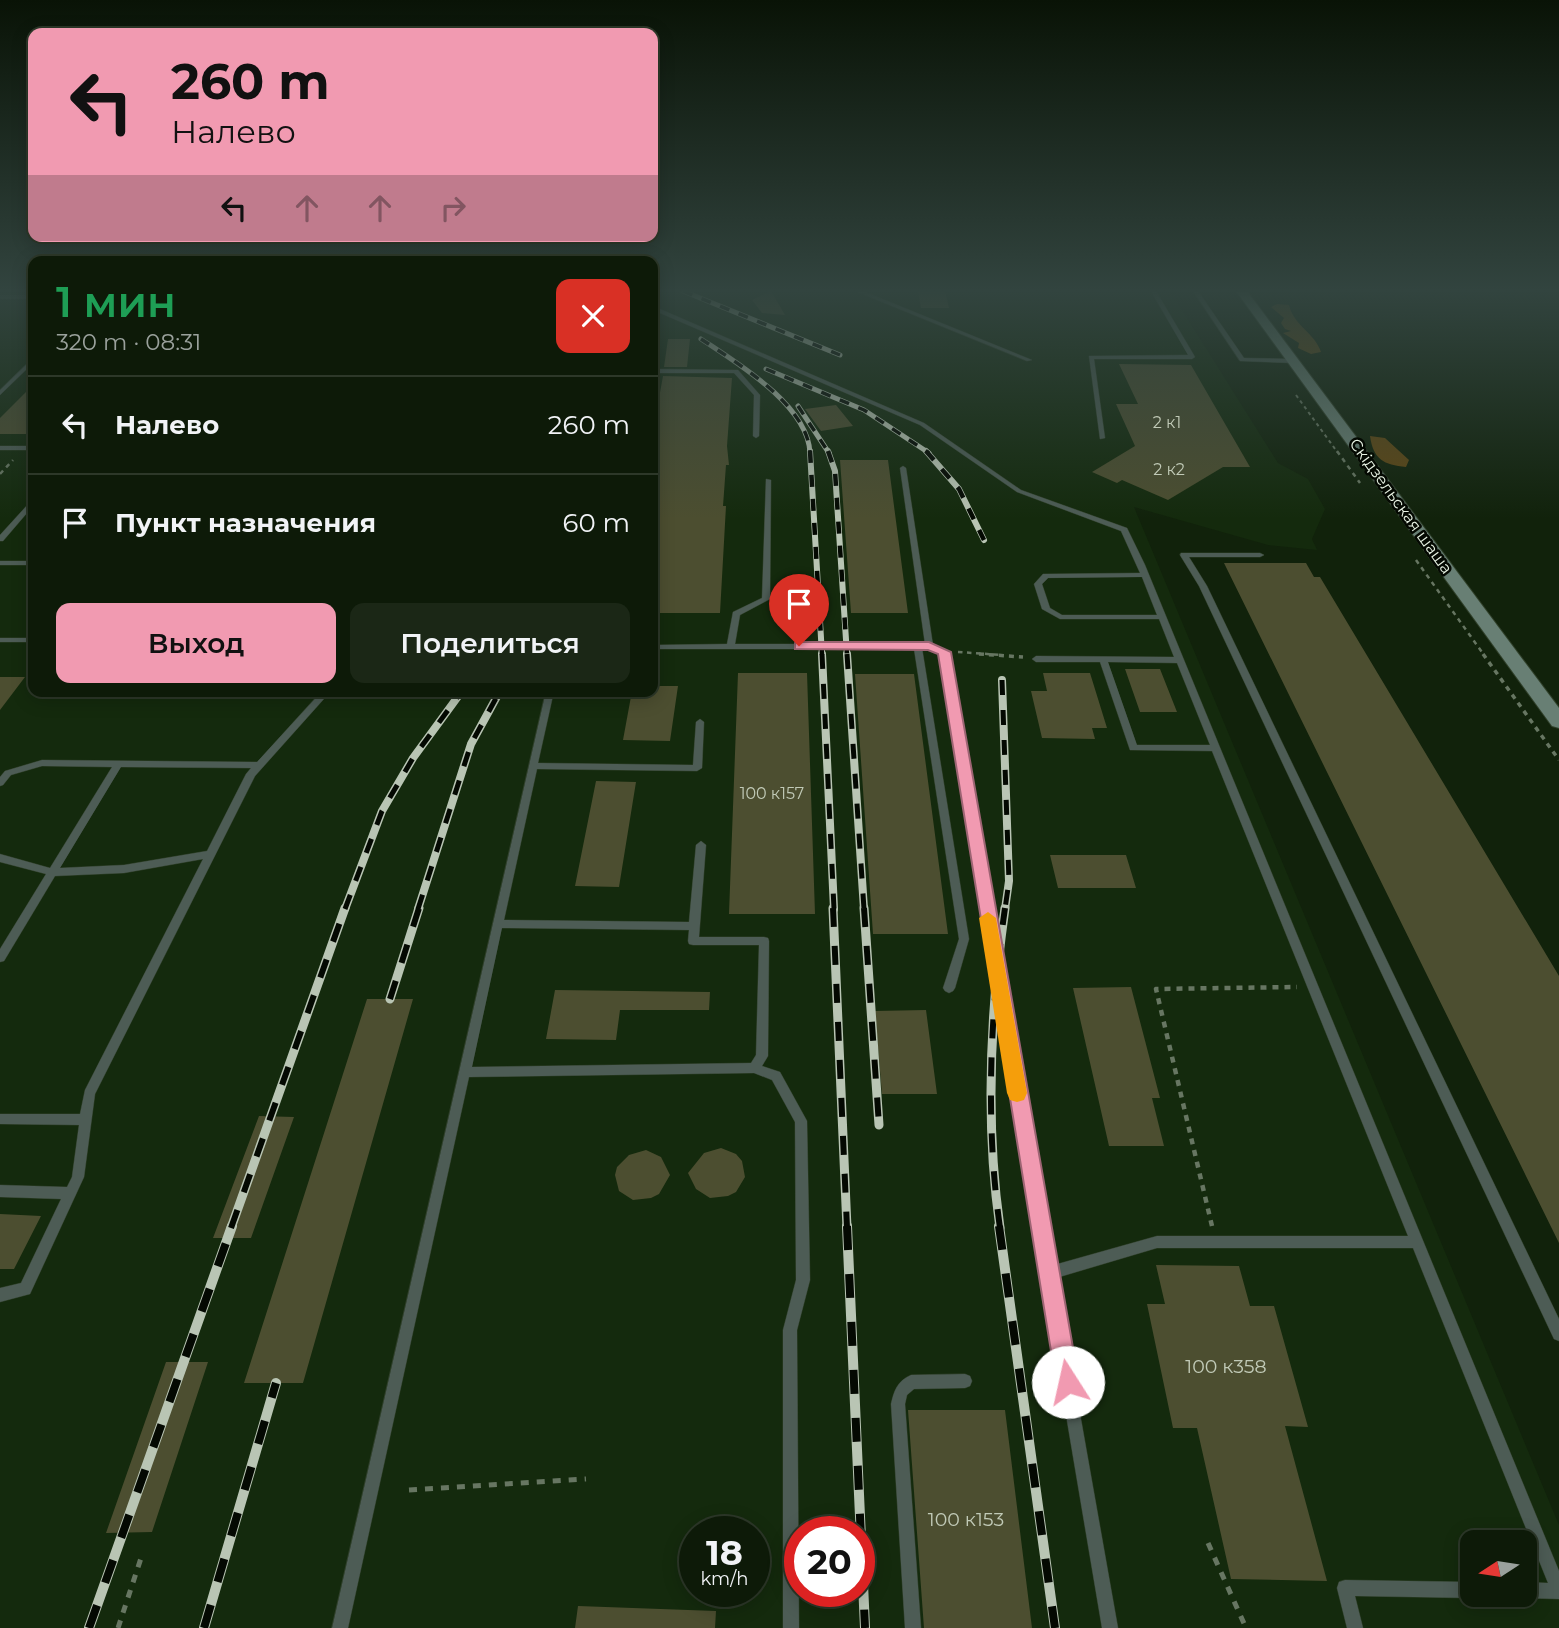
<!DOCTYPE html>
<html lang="ru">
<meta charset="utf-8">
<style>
body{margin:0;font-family:Montserrat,sans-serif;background:#1b2716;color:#f1f3f6;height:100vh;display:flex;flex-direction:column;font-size:26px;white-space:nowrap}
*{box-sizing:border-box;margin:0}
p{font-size:23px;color:#9aa19c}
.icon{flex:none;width:38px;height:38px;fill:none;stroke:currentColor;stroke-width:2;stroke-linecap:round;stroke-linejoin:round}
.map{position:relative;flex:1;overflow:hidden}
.sheet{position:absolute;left:28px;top:256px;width:630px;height:441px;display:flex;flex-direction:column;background:#0d1a08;border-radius:14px;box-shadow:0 4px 18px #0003,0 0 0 2px #2d3829}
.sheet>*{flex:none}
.guide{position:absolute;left:28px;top:28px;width:630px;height:214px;border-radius:14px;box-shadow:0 4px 18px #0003,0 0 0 2px #2d3829;background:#f19ab1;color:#111;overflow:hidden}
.needle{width:46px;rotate:258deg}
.buttons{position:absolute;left:1460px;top:1530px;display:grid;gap:14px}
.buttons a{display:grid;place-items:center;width:77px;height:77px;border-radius:14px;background:#0d1a08;box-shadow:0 4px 18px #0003,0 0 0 2px #2d3829;font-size:35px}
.speed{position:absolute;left:679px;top:1516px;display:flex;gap:14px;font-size:35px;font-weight:700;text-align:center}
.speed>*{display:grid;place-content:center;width:91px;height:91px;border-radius:50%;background:#0d1a08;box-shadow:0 4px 18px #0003,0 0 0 2px #2d3829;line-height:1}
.speed small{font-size:18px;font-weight:400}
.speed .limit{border:10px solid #d22;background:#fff;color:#111}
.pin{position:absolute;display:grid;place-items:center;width:60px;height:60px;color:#fff;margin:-72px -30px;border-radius:50% 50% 50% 0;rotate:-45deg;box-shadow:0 0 7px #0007}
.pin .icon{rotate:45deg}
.me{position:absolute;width:77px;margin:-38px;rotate:350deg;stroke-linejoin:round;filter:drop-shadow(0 0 5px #0008)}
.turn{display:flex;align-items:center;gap:24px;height:147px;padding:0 28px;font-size:32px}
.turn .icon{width:91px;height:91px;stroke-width:2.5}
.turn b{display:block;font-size:49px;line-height:60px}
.lanes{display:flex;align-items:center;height:66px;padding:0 28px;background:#0003;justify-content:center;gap:35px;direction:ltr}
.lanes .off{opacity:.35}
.round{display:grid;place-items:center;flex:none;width:74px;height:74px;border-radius:14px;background:#1b2716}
.head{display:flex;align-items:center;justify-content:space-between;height:119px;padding:0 28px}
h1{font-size:42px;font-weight:600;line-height:52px;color:#1e9e55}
.cta{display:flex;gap:14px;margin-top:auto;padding:14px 28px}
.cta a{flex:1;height:80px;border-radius:14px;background:#f19ab1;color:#111;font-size:28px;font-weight:600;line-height:80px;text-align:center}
.cta a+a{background:#1b2716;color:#f1f3f6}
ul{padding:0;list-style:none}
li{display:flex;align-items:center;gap:21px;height:98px;padding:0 28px;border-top:2px solid #2d3829}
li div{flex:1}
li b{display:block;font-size:26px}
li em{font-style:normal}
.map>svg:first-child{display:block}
.built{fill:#142a0d;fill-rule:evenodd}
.forest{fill:#5e4714}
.building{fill:#4c4e30}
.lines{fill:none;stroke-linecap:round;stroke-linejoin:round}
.lane-casing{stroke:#2f3f29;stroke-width:1}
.secondary-casing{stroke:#2f3f29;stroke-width:2}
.path-far4{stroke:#677662;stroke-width:2;stroke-dasharray:3.5 3.5;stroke-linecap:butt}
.path-far3{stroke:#677662;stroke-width:2.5;stroke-dasharray:4.5 4.5;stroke-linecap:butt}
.path-far2{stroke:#677662;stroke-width:3.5;stroke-dasharray:5 5;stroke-linecap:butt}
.path-far1{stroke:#677662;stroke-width:4.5;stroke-dasharray:6 6;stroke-linecap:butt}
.path{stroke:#677662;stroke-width:5;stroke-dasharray:8 8;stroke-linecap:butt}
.lane{fill:#4d5c55;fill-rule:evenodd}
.secondary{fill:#687f74;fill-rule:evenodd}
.rail-far4-casing{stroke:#b9c5b4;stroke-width:5}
.rail-far3-casing{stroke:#b9c5b4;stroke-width:6}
.rail-far2-casing{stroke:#b9c5b4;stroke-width:8}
.rail-far1-casing{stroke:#b9c5b4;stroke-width:9}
.rail-casing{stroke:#b9c5b4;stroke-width:10}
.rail-far4{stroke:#040902;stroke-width:3.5;stroke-dasharray:10;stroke-linecap:butt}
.rail-far3{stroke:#040902;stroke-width:4.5;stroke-dasharray:12;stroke-linecap:butt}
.rail-far2{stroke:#040902;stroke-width:5;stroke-dasharray:15;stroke-linecap:butt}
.rail-far1{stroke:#040902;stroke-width:6;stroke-dasharray:19;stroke-linecap:butt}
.rail{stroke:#040902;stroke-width:8;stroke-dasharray:24;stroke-linecap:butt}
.route{fill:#f19ab1;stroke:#9d6473;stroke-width:2}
.slow{fill:#f59e0b}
.labels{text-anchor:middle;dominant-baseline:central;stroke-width:5;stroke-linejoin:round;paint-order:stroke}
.number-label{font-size:16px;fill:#c1cab7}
.far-street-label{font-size:16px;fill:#e8f3e4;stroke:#040902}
.near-number-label{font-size:19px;fill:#c1cab7}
</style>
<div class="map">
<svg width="1559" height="1628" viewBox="0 0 1559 1628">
<rect width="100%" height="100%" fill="#11220b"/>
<path class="built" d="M0,291h33v400h620v-400h517l108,172 30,16 17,30 -13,30 5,11 -49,-5 -134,-38 425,1018v103h-1559zM695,1531h59v60h-59zM800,1531h59v60h-59zM1472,1542h52v52h-52z"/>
<path class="forest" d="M1277,304l12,1c5,21 26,28 32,47l-10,2 -13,-6 1,-5 -16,-10 8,-2 -6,-2 -4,-6 3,-5 -13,-11z
M1370,436l15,2 24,22 -3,7c-22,-2 -33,-8 -36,-31z"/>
<path class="building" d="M771,291l14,24 -23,-2 -10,-13z
M918,291h27l4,17h-28z
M668,339h22l-3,28h-23z
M1119,364l72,1 59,102h-27l-55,33 -46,-20 -5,3 -25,-11 43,-26 -19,-42h22z
M663,376l69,2 -5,68 2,19h-3l-3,41h3l-6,107h-67v-182z
M33,385v49h-33v-16z
M836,405l17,21 -32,5 -16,-22z
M840,460h48l20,153h-57z
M1224,563h82l8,14h6l239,399v267z
M1125,669h35l17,43h-37z
M738,673h69l8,241h-86z
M1043,673h47l17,55h-15l3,11 -53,-1 -11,-47h16z
M855,674h59l34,260h-75z
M0,677h25l-25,33z
M653,686h25l-8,55 -47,-1 9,-49h21z
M596,781l40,1 -17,105 -44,-1z
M1050,855h76l10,33h-78z
M1131,987l29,111h-8l12,48h-55l-36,-158z
M555,990l155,2 -1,18h-89l-4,30 -70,-1z
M367,999h46l-110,384h-59z
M926,1010l11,84h-55l-7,-83z
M259,1116l35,1 -43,121h-38z
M721,1148l15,6 6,7 3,16 -9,15 -8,4 -18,2 -14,-9 -8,-16 16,-20z
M646,1150l15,7 9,18 -11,19 -8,4 -18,2 -14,-9 -4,-16 2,-8 12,-12z
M0,1214l41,2 -27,53h-14z
M1156,1265l83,1 11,40h24l34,121 -23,-1 42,155 -96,-2 -34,-151h-24l-26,-124h18z
M166,1362h42l-56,170 -46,1z
M908,1410h97l27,218h-108z
M578,1606l138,5 -1,17h-140z"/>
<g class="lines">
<defs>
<path id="lane" d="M855,291h8l169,69 -5,1z
M1151,291h5l39,66 -3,2h-98l11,79 -5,1 -11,-83 99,-1z
M1193,291h5l46,67 49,1 3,2 -3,2 -53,-2z
M0,295h33v4h-33z
M653,306l271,117 97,67 106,38 18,37 39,95 375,911v28l-35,-1 -6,-2v-2h6v-12l24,1 -135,-335h-256l-101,30 62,350h-16l-110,-651 -51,-324 -15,-6 -4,1 47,291 -14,49 -2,3 -4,2 -4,-2 -2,-3 16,-49 -45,-290h-261v-4l74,-1 6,-32 29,-14 4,-119 5,1 -1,119 -30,16 -5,29h190l-25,-176 3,-2 3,2 27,177 16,7 53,325 52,288 103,-29h251l-196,-485 -82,-1 -30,-88h-64l-4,-3 4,-3 138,1 -15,-38h-99l-18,-10 -8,-25 9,-10 97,-1 -19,-42 -104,-39 -97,-67 -267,-115zM1142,577l15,38h-95l-12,-7 -8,-24 6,-6zM1108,662l69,1 33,82h-73z
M33,358v5l-33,32v-5z
M653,369l85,1 22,25 -1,41 -3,2 -3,-2 1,-41 -20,-22h-81z
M0,446h33v4h-33z
M33,500v6l-30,35h-3v-6l31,-34z
M1181,553h79l4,2 -4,2h-71l18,29 352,733v22l-5,-2 -355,-753 -19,-31z
M0,561h33v4h-33z
M0,638h33v4h-33z
M322,691h9l-76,85 -160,318 -11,83 -54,117 -30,8v-14l21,-5 40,-84 -61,-2v-12l67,2 5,-10 7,-52 -79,-1v-10h80l5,-24 118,-231 -79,14 -69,3 -51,85 -4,1v-13l46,-75 -46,-12v-8l50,14 62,-101 -70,-1 -31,9 -8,10 -3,1v-9l5,-6 37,-11 215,2zM121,767l130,1 -5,6 -39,77 -83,14 -64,3z
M546,691h8l-16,72 155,2 3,-43 4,-3 4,3 -2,46 -5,3 -160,-2 -33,151 185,2 7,-77 5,-4 5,4 -7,92h65l4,1 1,3 -1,115 -6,10 18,6 27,49 3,159 -13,50 2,298h-16v-298l13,-50 -1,-158 -23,-42 -18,-7 -285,4 -121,551h-16zM502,928l187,2 -1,11 1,3 4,1h66l-3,110 -5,8 -279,4z
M965,1374l5,2 2,5 -2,5 -5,2 -51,1 -7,6 -2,9 16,224h-16l-14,-224c3,-13 6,-23 20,-29z
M1345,1580l127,2v12h6l-6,4 -117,-2 8,32h-16l-10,-40 2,-6z"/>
<path id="secondary" d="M1236,291h11l312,417v20l-7,-2z"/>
</defs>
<use href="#lane" class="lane-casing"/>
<use href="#secondary" class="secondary-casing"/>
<path class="path-far4" d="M1296,395l42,58"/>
<path class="path-far3" d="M1337,451l23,32
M0,474l13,-14
M1416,560l68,95
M958,652l44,3"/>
<path class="path-far2" d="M979,654l44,3
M1483,654l76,106"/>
<path class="path-far1" d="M1212,1226l-56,-237 141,-2"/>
<path class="path" d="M409,1490l177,-11
M1208,1543l38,85
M118,1628l25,-76"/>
<use href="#lane" class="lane"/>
<use href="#secondary" class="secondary"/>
<defs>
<path id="rail-far4" d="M683,291l157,64
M701,339c36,24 107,66 109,114
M766,369l98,41 65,43
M798,406l31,47"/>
<path id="rail-far3" d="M810,451l12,204
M828,451l7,20 12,184
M926,451l33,38 25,51"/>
<path id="rail-far2" d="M822,654l12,255
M847,654l17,255
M1002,680l7,201 -4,28
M345,909l37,-98 31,-53 49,-67
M418,909l53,-165 29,-53"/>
<path id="rail-far1" d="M833,908l14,320
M864,908l15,217
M390,999l29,-91
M231,1228l114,-320
M1000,1228c-15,-106 -10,-215 5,-320"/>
<path id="rail" d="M847,1226l18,402
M999,1226l56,402
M89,1628l143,-402
M204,1628l72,-245"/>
</defs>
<use href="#rail-far4" class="rail-far4-casing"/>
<use href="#rail-far3" class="rail-far3-casing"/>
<use href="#rail-far2" class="rail-far2-casing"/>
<use href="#rail-far1" class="rail-far1-casing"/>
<use href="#rail" class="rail-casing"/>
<use href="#rail-far4" class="rail-far4"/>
<use href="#rail-far3" class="rail-far3"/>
<use href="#rail-far2" class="rail-far2"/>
<use href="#rail-far1" class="rail-far1"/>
<use href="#rail" class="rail"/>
</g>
<linearGradient id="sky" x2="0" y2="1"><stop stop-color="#091306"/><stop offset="0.56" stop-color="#32443f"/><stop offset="1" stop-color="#32443f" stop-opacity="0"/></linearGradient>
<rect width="1559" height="519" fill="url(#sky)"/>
<path class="route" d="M799,642h130l22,10 128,730 -3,9 -8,3 -9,-3 -3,-9 -118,-728 -10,-4 -133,-1v-6z"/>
<path class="slow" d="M988,912l8,6 31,175 -3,7 -7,2 -7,-2 -3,-7 -28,-175z"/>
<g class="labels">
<g class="number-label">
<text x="1167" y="422">2 к1</text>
<text x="1169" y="469">2 к2</text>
<text x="772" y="793">100 к157</text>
</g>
<g class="far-street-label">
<text transform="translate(1401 506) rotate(54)">Скідзельская шаша</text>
</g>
<g class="near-number-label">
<text x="1226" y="1366">100 к358</text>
<text x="966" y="1519">100 к153</text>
</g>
</g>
</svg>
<div class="buttons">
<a><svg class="needle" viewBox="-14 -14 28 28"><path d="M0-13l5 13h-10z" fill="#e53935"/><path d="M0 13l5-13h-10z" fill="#9aa19c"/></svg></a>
</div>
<div class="speed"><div>18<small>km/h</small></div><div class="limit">20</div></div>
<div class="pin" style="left:799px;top:646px;background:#d93025"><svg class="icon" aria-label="arrive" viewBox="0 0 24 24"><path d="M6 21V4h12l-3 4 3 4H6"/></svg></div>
<svg class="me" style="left:1068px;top:1382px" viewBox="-20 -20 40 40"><circle r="19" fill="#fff"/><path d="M0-13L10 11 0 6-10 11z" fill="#f19ab1"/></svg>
<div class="guide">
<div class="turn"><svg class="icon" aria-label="left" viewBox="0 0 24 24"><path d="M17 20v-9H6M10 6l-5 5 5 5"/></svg><div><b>260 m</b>Налево</div></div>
<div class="lanes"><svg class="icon" aria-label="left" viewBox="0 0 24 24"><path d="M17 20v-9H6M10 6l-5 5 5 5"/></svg><svg class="icon off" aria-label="ahead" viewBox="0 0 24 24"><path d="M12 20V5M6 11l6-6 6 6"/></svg><svg class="icon off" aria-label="ahead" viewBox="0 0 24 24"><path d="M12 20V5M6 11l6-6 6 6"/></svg><svg class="icon off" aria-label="right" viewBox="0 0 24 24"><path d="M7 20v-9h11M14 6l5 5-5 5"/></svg></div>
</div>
<section class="sheet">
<div class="head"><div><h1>1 мин</h1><p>320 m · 08:31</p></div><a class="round" style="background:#d93025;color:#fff"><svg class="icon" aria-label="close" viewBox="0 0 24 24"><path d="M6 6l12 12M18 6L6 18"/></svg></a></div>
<ul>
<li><svg class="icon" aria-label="left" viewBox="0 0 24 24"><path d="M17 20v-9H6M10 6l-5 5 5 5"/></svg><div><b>Налево</b></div><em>260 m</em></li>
<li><svg class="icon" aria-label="arrive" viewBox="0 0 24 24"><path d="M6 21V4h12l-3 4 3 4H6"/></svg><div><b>Пункт назначения</b></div><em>60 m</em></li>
</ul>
<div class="cta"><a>Выход</a><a>Поделиться</a></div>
</section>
</div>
